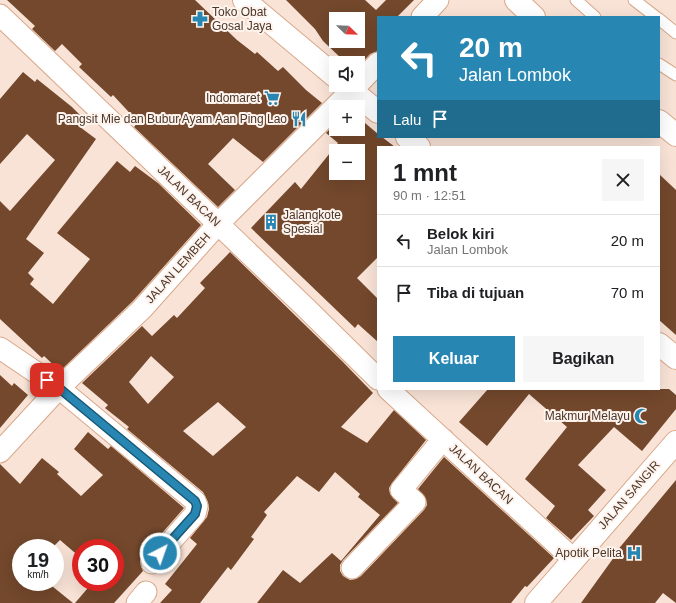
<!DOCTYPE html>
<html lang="id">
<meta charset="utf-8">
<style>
body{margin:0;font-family:Helvetica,sans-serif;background:#f6f6f6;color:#202124;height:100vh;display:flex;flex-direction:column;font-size:15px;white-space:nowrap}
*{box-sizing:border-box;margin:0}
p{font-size:13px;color:#757577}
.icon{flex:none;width:22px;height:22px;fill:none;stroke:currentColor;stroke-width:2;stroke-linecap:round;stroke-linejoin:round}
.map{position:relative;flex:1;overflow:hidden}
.drawer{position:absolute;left:377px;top:146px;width:283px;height:244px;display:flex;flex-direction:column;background:#fff;border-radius:0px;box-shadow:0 4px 16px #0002}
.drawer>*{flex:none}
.hud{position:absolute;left:377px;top:16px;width:283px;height:122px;border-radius:0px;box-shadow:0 4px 16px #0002;background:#2787b2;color:#fff;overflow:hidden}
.needle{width:26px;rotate:113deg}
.fabs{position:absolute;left:329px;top:12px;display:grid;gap:8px}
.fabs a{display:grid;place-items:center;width:36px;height:36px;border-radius:0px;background:#fff;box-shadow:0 4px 16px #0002;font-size:20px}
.speed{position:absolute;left:12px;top:539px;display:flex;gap:8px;font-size:20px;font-weight:700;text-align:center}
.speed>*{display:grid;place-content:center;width:52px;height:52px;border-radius:50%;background:#fff;box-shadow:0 4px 16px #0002;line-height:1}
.speed small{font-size:10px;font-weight:400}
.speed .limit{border:6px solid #d22;background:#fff;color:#111}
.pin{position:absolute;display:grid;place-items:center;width:34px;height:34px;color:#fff;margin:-17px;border-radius:8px;box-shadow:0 2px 6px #0006}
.me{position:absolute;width:44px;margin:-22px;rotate:41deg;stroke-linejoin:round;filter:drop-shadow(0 0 3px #0008)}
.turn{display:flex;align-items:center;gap:14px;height:84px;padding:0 16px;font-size:18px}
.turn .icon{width:52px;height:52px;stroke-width:2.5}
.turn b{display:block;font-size:28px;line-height:34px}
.then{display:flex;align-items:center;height:38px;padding:0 16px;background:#0003;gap:8px;font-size:15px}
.round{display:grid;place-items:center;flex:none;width:42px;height:42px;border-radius:0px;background:#f6f6f6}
.head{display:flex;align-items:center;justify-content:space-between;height:68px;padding:0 16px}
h1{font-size:24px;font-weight:700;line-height:30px}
.primary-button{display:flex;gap:8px;margin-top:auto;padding:8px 16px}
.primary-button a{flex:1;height:46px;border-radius:0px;background:#2787b2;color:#fff;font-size:16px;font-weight:700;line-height:46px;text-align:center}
.primary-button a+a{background:#f6f6f6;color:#202124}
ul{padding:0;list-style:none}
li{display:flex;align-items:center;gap:12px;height:52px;padding:0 16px;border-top:1px solid #e0e0e0}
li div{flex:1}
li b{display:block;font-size:15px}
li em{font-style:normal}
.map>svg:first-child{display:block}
.building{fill:#73482c;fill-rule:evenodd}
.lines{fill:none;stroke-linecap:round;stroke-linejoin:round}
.service-casing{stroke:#d9a889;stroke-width:13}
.minor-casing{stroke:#d9a889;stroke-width:23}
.tertiary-casing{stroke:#d9a889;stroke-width:24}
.trunk-casing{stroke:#d9a889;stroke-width:24}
.service{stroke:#fff;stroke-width:11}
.minor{stroke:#fff;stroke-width:21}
.tertiary{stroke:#fff;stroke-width:22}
.trunk{stroke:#fff;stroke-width:22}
.route-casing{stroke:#195874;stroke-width:10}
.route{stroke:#2787b2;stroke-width:7}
.labels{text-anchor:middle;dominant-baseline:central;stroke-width:4;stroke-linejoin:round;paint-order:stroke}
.poi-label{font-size:12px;fill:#4b372a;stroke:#fef3ed;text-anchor:end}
.street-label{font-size:12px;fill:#4b372a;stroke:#fef3ed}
</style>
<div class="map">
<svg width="676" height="603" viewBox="0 0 676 603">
<rect width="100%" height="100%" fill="#f9e3d7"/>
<path class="building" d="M7,0h188l42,40 18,14 2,-2 21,19 5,-4 23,23 16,13 -59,59 -30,-24 -25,26 27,26 -17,17 -84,-80 4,-5 -25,-27 -2,2 -32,-30 3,-3 -20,-20 -7,7 -23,-22 3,-3z
M286,0h79l11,10 10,-10h28l-17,17h-19v34l-8,3 -12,13v-4h-5l-6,-5 -3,3 -21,-20 -8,-12zM336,19h22v22h-22z
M23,72l12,10 2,-3 35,28 14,14 -6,6 16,12 -70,100 18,14 -16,20 6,6 -4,5 23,20 37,-45 -33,-26 60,-72 13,11 5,-6 23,17 43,42 -68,76 -73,70 -16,-15 -2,2 -42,-39v-118l10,10 45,-51 -28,-26 -27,30v-65z
M358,117l20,17v3h4l13,10h-17v110l-21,21 21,21v43l-20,-18 -3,4 -104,-100 44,-46 6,7 37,-46 -12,-10 4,-4 28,1zM336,151h22v22h-22z
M659,174l17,16v145l-17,-15z
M230,252l113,110 30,31 -32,34 26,16 27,-33 32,30 -34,43 -3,5 1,6 8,9 -55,57 -3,5v6l3,5 7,4 6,-1 5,-3 63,-66 3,-5 -1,-6 -8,-10 26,-32 110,101 -27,29 -2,-1 -14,17h-254l26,-33 17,13 32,-30 9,8 39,-46 -22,-18 2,-3 -25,-22 -16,20 -22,-16 -33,36 3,3 -16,22 3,2 -23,31 -3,-3 -28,36h-40l12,-13 -7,-6 32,-40 -7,-6 17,-21 2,-8 -1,-7 -5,-10 -76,-63 2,-2 -24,-19 3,-3 -26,-22 60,-57 10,10 22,-21 3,3 28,-30 -5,-5zM151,356l23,21 -26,27 -19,-22zM218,402l28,25 -33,29 -30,-25z
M0,375l12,11 2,-3 14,12 -28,33z
M488,389h181l7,6v14l-34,42 -28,-24 -36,38 28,25 -18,20 6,6 -23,24 -25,-22 9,-12 -30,-27 42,-52 -38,-33 -42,52 -28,-24z
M88,432l20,17 3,-3 73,62 -41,47 -3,6 1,5 2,5 -29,32h-39l18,-21h22v-34h-34v10l-21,-18 -8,8h-31v34h26l26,21h-73v-139l20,20 22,-26 17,14 -2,2 24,22 22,-21 -29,-26z
M676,480v123l-13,-10 -8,10h-74l36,-50 -1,-1z"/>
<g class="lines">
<defs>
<path id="service" d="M576,0l19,17
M634,0l22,17
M659,19l17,14
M659,64l17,11"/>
<path id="minor" d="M0,15l307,294 71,70
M422,17l16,-17
M358,84l20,-21
M0,348l59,40 136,113 2,5 -2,8 -43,49
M388,389l185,170
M0,452l59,-64 83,-79 76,-85 139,-139
M352,568l63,-66 -14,-12 42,-51
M137,603l9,-11"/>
<path id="tertiary" d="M244,0l92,77
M345,85l33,27
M407,137l12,10
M659,344l17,14
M536,603l140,-161"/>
<path id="trunk" d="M516,0l18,17
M659,121l17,14"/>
</defs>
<use href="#service" class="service-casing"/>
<use href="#minor" class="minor-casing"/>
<use href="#tertiary" class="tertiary-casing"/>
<use href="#trunk" class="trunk-casing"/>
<use href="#service" class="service"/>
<use href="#minor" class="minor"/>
<use href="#tertiary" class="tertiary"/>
<use href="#trunk" class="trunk"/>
</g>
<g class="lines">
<defs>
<path id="route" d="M47,380l12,8 136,113 2,5 -2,8 -35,39"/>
</defs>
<use href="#route" class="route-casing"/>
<use href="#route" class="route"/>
</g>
<defs>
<symbol id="pharmacy-bare" viewBox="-9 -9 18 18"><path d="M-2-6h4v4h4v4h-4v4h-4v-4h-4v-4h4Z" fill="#2787b2" stroke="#fef3ed" stroke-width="2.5" paint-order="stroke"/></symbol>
<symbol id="supermarket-bare" viewBox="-9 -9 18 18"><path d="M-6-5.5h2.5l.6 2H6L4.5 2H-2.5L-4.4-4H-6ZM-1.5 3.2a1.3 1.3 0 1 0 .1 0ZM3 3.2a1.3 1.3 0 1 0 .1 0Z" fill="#2787b2" stroke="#fef3ed" stroke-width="2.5" paint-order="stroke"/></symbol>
<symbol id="restaurant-bare" viewBox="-9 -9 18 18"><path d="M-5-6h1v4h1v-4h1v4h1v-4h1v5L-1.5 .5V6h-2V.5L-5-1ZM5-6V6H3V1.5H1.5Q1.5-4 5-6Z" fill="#2787b2" stroke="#fef3ed" stroke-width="2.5" paint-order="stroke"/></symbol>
<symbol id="building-bare" viewBox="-9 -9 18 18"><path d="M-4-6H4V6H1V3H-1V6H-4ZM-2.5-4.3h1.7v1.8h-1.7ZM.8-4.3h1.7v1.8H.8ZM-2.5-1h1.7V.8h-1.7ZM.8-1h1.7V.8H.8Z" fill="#2787b2" stroke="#fef3ed" stroke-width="2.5" paint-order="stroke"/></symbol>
<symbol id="mosque-bare" viewBox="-9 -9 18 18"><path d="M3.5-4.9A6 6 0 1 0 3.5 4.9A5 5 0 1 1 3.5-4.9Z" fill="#2787b2" stroke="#fef3ed" stroke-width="2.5" paint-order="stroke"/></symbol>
<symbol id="hospital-bare" viewBox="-9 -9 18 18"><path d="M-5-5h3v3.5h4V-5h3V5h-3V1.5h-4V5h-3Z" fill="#2787b2" stroke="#fef3ed" stroke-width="2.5" paint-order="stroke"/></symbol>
</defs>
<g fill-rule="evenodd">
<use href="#pharmacy-bare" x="189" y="8" width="22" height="22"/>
<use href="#supermarket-bare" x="261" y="87" width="22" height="22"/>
<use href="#restaurant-bare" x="288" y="108" width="22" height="22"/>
<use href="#building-bare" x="260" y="211" width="22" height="22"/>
<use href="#mosque-bare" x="631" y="405" width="22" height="22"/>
<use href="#hospital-bare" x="623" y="542" width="22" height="22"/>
</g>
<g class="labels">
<g class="poi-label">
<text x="212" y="12" text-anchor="start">Toko Obat<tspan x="212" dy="14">Gosal Jaya</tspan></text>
<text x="260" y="98">Indomaret</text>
<text x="287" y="119">Pangsit Mie dan Bubur Ayam Aan Ping Lao</text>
<text x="283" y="215" text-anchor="start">Jalangkote<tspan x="283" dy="14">Spesial</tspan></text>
<text x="630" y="416">Makmur Melayu</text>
<text x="622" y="553">Apotik Pelita</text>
</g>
<g class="street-label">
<text transform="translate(189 196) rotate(44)">JALAN BACAN</text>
<text transform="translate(178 268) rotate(-48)">JALAN LEMBEH</text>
<text transform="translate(481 474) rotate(43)">JALAN BACAN</text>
<text transform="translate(629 495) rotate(-49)">JALAN SANGIR</text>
</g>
</g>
</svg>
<div class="fabs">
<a><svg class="needle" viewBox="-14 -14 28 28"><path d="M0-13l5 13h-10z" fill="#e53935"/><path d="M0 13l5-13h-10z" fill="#757577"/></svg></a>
<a><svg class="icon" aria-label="sound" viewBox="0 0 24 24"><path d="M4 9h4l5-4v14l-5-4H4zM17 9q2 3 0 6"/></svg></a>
<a>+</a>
<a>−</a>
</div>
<div class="speed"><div>19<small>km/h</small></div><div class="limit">30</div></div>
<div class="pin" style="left:47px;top:380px;background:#d93025"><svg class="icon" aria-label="arrive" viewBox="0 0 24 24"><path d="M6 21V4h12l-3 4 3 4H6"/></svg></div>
<svg class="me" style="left:160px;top:553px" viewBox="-20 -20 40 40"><circle r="17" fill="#2787b2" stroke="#fff" stroke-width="3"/><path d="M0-11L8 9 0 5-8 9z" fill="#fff"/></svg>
<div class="hud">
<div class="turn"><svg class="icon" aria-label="left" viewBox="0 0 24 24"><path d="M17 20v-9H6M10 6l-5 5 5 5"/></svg><div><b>20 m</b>Jalan Lombok</div></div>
<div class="then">Lalu<svg class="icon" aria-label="arrive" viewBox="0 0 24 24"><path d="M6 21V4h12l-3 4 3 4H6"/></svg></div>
</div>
<section class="drawer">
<div class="head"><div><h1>1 mnt</h1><p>90 m · 12:51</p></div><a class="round"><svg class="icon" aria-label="close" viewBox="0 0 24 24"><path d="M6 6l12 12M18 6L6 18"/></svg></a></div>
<ul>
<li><svg class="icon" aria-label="left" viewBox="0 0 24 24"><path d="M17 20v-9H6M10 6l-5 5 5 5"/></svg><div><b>Belok kiri</b><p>Jalan Lombok</p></div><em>20 m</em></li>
<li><svg class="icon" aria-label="arrive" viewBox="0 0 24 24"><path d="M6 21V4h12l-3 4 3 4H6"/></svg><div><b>Tiba di tujuan</b></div><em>70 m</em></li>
</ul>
<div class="primary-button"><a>Keluar</a><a>Bagikan</a></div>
</section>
</div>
